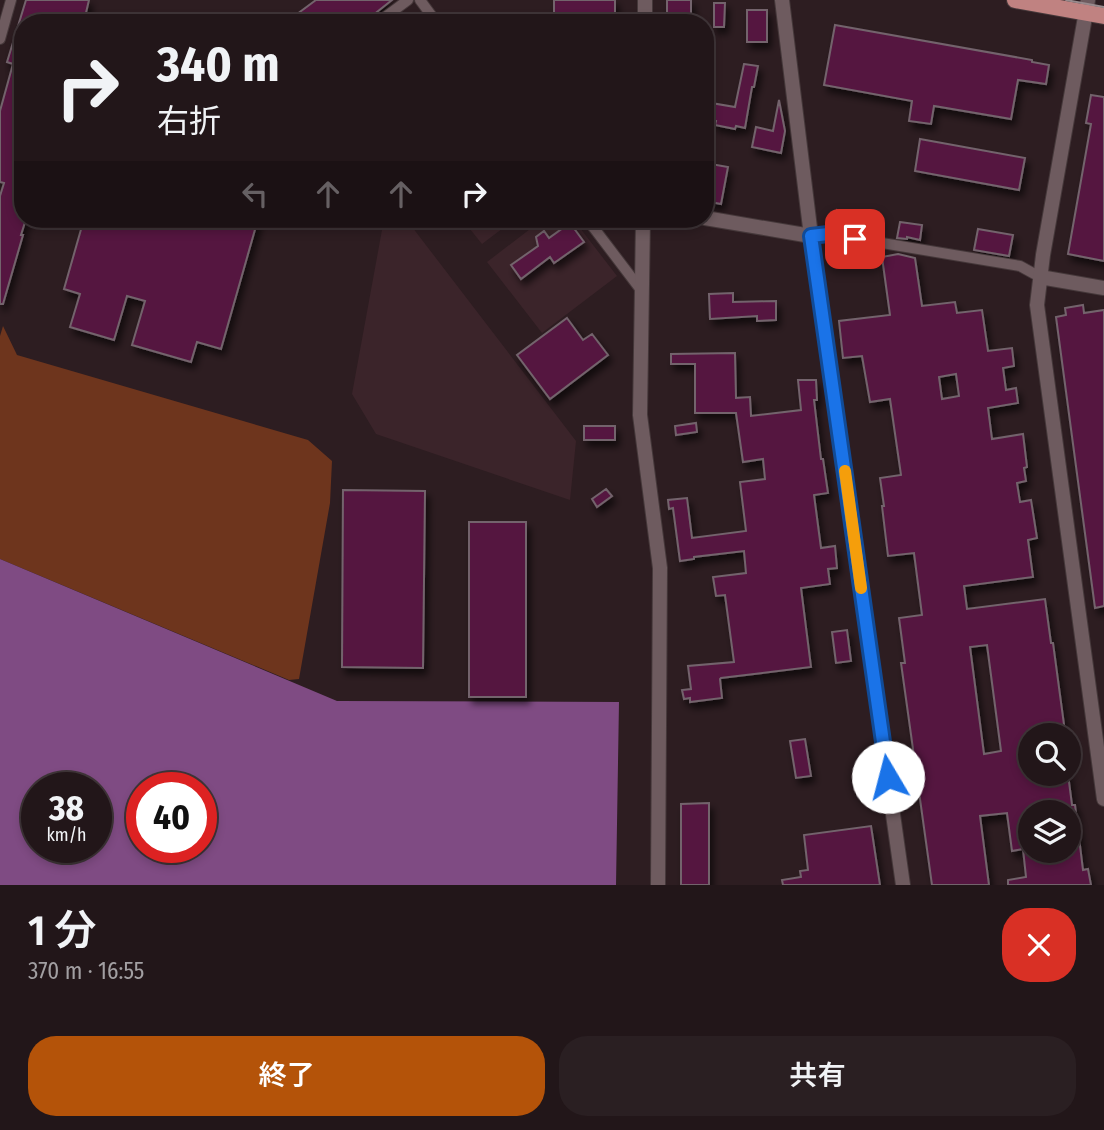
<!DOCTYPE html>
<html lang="ja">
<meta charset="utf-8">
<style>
body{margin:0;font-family:"Fira Sans Condensed","Noto Sans JP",sans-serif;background:#2a1f22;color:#f1f3f6;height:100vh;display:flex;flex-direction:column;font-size:26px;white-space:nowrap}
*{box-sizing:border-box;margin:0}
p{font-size:23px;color:#a29fa2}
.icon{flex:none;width:38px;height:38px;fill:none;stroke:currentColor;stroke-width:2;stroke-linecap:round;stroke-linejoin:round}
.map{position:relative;height:885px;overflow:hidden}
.drawer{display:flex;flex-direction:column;background:#221619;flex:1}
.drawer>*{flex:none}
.banner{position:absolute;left:14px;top:14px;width:700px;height:214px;border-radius:28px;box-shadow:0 4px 10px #0003,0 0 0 2px #3f3538;background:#221619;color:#f1f3f6;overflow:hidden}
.controls{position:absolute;left:1018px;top:723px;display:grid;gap:14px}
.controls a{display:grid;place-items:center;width:63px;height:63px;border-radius:50%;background:#221619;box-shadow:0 4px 10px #0003,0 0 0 2px #3f3538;font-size:35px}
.speed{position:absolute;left:21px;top:772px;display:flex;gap:14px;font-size:35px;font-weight:700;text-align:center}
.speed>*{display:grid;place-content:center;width:91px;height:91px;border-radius:50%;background:#221619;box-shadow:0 4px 10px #0003,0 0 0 2px #3f3538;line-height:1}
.speed small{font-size:18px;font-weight:400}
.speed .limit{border:10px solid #d22;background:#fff;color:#111}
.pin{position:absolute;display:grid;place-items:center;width:60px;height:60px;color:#fff;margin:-30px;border-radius:14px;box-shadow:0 4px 10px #0006}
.me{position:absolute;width:77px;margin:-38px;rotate:352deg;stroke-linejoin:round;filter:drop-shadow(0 0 5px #0008)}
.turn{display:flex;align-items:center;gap:24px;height:147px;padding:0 28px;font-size:32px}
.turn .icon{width:91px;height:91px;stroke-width:2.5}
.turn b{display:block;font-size:49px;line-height:60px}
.lanes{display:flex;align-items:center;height:66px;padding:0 28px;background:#0003;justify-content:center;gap:35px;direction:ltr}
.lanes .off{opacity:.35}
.round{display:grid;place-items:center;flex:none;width:74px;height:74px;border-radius:28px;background:#2a1f22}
.summary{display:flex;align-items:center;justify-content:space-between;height:119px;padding:0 28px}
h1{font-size:42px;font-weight:600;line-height:52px}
.action{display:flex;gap:14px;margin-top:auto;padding:14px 28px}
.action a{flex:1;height:80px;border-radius:28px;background:#b45309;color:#fff;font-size:28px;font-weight:600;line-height:80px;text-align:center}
.action a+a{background:#2a1f22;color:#f1f3f6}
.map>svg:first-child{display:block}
.built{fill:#3b242a}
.green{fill:#6e351d}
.water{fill:#7f4b83;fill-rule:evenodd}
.building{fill:#551640;stroke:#73636c;stroke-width:2;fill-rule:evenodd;filter:url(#shadow)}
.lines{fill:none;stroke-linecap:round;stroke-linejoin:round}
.street-casing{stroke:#45383a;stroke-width:12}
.secondary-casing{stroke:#45383a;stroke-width:16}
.primary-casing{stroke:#45383a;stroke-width:18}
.street{stroke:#6e5b5f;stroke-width:10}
.secondary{stroke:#6e5b5f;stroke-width:14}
.primary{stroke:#c08281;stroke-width:16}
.tram{stroke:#988a8d;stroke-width:2}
.route-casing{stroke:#114b97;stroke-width:18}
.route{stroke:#1a73e8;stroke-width:12}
.slow{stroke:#f59e0b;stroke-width:12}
</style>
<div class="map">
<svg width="1104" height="885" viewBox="0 0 1104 885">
<defs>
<filter id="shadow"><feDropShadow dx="3.5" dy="6" stdDeviation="3.5" flood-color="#0009"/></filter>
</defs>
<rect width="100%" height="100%" fill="#2d1d21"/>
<path class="built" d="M384,219h22l170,222 -6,59 -194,-66 -24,-40z
M462,219h53l-33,25z
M543,219h30l44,57 -75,57 -55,-71z"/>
<path class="green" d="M3,326l14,29 291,85 24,21 -2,42 -31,176 -10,1 -289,-121v-223z"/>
<path class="water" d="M0,559l337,142 282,1 -3,183h-616zM37,788h59v59h-59zM142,788h59v59h-59z"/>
<path class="building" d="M26,0h63l-4,17 -6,-2 -2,8h-54v196h3l-5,16h2l-20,69h-3v-108l4,-13 -4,-1v-71l13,-47 -6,-2z
M316,0h76l-29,23h-78z
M554,0h61v23h-61z
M667,0h24v23h-24z
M714,3h11l-1,24h-10z
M747,10h20v32h-20z
M835,25l197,35v2l17,3 -3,19 -28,-4 -7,39 -77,-13 -3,18 -22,-3 3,-20 -88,-16z
M744,64l14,2 -4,21h-2l-7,41 -9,-2 -1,3 -20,-4 1,-4 -8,-2 3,-16 24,4z
M1091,95l13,2v164l-36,-7 23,-130 -5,-1z
M779,100l6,31 -4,22 -29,-6 4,-20 17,4z
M920,139l105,19 -6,32 -104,-19z
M705,163l23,4 -7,37 -16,-3z
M837,210l26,4 -3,15 -26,-5z
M84,219h174l-37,130 -24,-7 -6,20 -59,-17 13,-44 -18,-5 -13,44 -44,-13 10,-33 -16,-5z
M900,222l22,3 -2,15 -13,-3v2l-10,-1z
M570,223l14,19 -30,21 -4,-6 -29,22 -10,-14 27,-19 -2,-9 8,-6 5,7z
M978,229l35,6 -4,21 -35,-6z
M898,254l17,4 7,48 33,-4 2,11 25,-3 6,41 24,-3 2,18 -11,2 3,22 10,-2 2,15 -30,5 4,31 31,-5 4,33 -3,1 2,13 -9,2 3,19 11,-2 6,38 -9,2 5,37 -69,9 3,23 78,-10 6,44h2l12,89 -34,3v39h37l4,31h3l8,65 5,-1 3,16h-83v-5l18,-3 -3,-28 -11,2 -5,-38 -27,3 9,69h-57l-31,-222h4l-6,-45 23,-3 -8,-62 -26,3 -6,-50h2l-4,-28 21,-3 -11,-76 -20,3 -8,-46 -19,2 -4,-37 51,-6 -8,-58zM956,374l3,22 -17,3 -3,-22zM987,645l14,106 -17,3 -14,-107zM1031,812h38v38h-38z
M733,293v9l43,-1v19l-19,1v-5l-47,3 -1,-25z
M1083,305l1,8 20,-3v296l-9,2 -39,-291 10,-2 -1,-7z
M567,318l16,22 9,-6 16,21 -58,44 -33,-44z
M735,353l1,45 14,-1 1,19 50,-6 -3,-30h18l1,20h-3l7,59h2l5,34 -14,2 7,53 14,-2 2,22 -9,1 2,15 -29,4 10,79 -90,11 -1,1 2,19 -32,4v-4l-6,1 -2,-9 9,-1 -3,-23 46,-4 -9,-67 -9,1 -3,-19 33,-4 -2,-22 -50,6v2l-14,2 -7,-53 -4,1 -1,-9 19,-2 5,40 54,-7 -6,-49 25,-3 -2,-20 -20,3 -7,-49h-41v-49h-24v-10z
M696,423l1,9 -21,3 -1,-9z
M584,426h31v14h-31z
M606,489l6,7 -15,11 -5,-8z
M343,490l82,1 -2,177 -81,-1z
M469,522h57v175h-57z
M847,630l4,31 -15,2 -4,-31z
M805,739l6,37 -15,2 -6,-37z
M709,803v82h-28v-81z
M871,826l9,59h-97l-1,-5 19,-3 -1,-6 8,-1 -4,-35z"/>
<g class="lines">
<defs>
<path id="street" d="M420,0l17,23
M377,23l31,-23
M0,39l11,-39
M587,219l54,71
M811,236l17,-2 192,32 20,11"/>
<path id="secondary" d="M782,0l29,236 92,649
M1088,0l-45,255 -6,50 67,494
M645,23v-23
M705,218l106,18
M643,219l-3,196 20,153 -2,317
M1040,277l64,11"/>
<path id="primary" d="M1015,0l89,16"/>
</defs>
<use href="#street" class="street-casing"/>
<use href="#secondary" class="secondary-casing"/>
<use href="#primary" class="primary-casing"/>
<use href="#street" class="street"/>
<use href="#secondary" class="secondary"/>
<use href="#primary" class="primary"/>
<path class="tram" d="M1066,0l38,7"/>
</g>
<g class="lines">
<defs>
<path id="route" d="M855,239l-27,-5 -17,2 77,541"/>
</defs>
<use href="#route" class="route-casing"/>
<use href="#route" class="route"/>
<path class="slow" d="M845,471l16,117"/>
</g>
</svg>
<div class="controls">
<a><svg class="icon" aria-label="search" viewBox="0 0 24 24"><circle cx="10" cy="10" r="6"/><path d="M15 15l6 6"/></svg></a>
<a><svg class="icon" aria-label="layers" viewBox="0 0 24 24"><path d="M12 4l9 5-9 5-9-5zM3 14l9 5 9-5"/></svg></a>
</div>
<div class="speed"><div>38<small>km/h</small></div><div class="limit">40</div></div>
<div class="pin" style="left:855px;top:239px;background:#d93025"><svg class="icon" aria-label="arrive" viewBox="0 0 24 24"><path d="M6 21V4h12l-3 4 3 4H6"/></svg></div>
<svg class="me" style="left:888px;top:777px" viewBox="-20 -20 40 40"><circle r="19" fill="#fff"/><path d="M0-13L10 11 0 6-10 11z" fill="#1a73e8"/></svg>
<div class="banner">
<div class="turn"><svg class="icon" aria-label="right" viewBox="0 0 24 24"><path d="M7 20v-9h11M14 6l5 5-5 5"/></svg><div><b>340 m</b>右折</div></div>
<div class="lanes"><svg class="icon off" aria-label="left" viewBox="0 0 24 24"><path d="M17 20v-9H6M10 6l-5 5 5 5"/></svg><svg class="icon off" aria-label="ahead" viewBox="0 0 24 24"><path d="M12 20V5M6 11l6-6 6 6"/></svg><svg class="icon off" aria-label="ahead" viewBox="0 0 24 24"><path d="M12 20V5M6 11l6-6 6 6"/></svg><svg class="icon" aria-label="right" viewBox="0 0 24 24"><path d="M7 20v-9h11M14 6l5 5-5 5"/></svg></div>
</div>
</div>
<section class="drawer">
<div class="summary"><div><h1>1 分</h1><p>370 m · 16:55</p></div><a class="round" style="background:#d93025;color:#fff"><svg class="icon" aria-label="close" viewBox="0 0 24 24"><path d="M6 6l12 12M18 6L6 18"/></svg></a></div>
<div class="action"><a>終了</a><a>共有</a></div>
</section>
